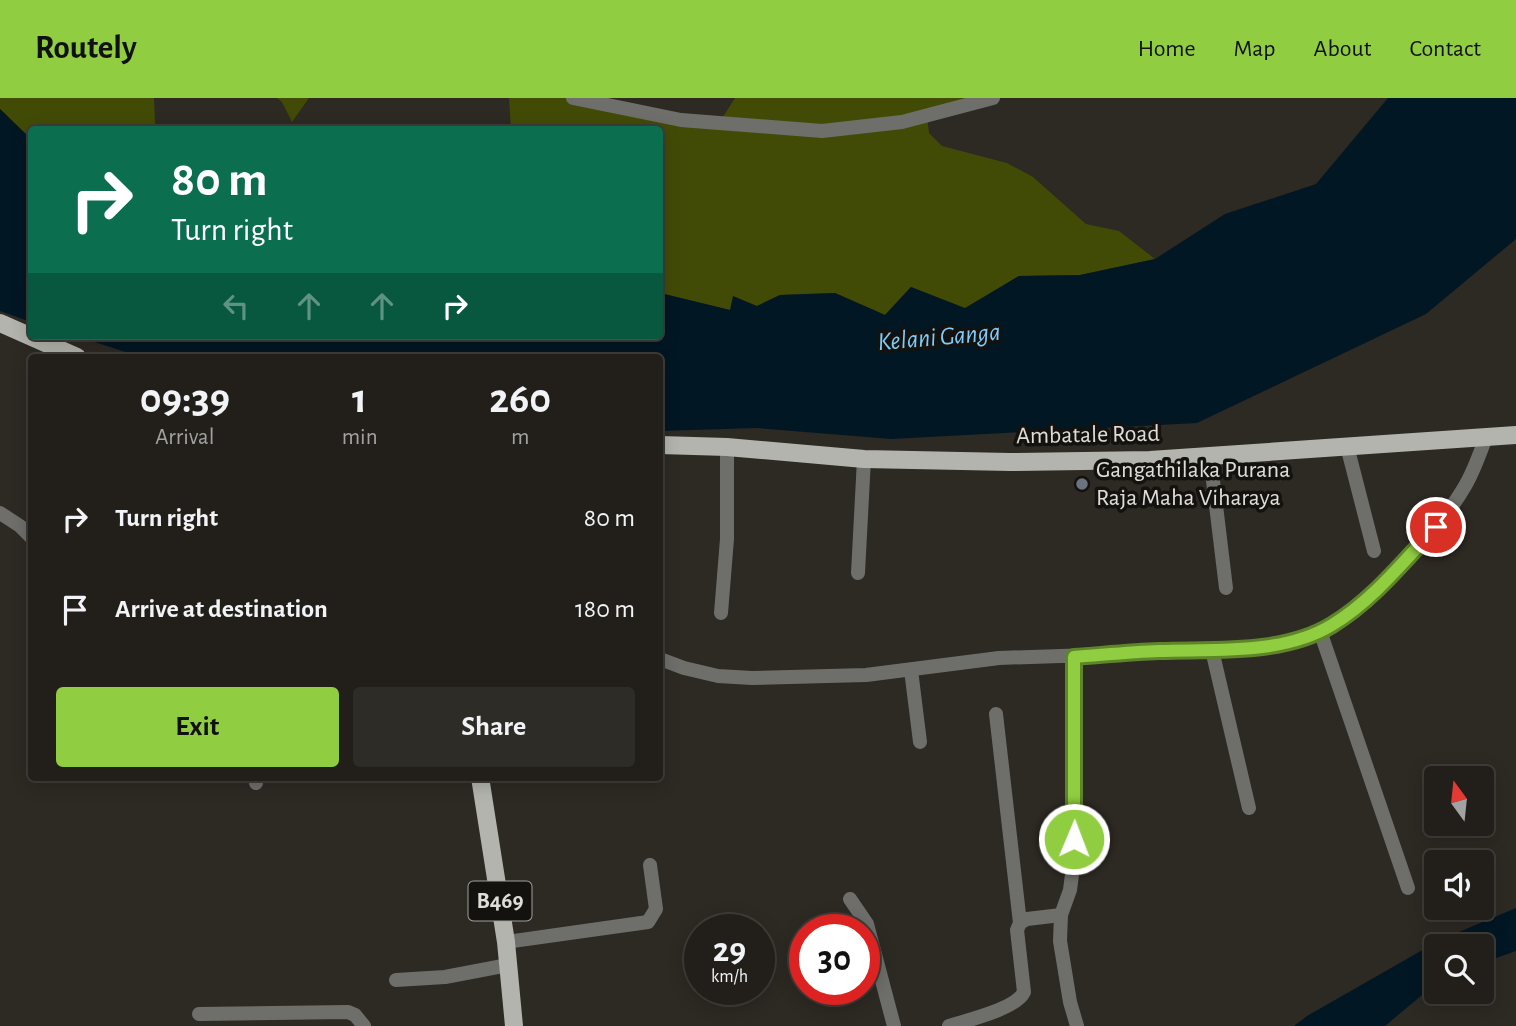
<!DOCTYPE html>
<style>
body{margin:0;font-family:"Alegreya Sans",sans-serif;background:#2e2c27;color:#f1f3f6;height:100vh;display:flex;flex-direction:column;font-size:26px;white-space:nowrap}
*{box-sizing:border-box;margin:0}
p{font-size:23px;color:#a2a2a2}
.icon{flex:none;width:38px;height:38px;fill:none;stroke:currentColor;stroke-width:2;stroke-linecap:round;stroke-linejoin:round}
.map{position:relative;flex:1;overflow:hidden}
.details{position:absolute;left:28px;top:256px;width:635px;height:427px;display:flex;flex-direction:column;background:#221f1a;border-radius:7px;box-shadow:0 4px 18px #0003,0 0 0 2px #3f3d39}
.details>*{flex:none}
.top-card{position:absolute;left:28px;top:28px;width:635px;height:214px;border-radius:7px;box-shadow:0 4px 18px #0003,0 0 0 2px #3f3d39;background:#0b6e4f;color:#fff;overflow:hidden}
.needle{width:46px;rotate:345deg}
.controls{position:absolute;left:1424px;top:668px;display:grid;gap:14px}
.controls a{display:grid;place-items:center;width:70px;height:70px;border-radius:7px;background:#221f1a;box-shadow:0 4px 18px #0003,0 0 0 2px #3f3d39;font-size:35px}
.speed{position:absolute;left:684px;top:816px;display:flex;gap:14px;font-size:35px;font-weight:700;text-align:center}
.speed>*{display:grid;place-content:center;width:91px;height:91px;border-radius:50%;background:#221f1a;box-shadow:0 4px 18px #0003,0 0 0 2px #3f3d39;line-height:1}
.speed small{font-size:18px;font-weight:400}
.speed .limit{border:10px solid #d22;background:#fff;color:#111}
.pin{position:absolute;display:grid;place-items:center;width:60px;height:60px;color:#fff;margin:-30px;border:4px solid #fff;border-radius:50%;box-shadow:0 2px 7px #0007}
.me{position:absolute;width:77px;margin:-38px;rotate:1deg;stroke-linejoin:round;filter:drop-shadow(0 0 5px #0008)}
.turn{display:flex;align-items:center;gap:24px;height:147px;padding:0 28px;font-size:32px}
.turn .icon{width:91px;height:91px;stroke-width:2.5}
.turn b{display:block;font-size:49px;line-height:60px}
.lanes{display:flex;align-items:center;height:66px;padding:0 28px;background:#0003;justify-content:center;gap:35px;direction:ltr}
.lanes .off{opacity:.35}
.eta{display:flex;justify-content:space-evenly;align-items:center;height:119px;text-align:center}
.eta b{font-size:42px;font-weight:700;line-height:49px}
.action{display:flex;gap:14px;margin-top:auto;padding:14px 28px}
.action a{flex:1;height:80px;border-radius:7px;background:#90cd40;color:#111;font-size:28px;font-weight:700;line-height:80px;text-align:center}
.action a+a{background:#2e2c27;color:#f1f3f6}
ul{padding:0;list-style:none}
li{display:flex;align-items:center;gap:21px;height:91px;padding:0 28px}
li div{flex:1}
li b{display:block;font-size:26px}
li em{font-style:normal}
header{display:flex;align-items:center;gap:42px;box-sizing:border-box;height:98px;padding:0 35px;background:#90cd40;color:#111}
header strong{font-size:33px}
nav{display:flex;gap:38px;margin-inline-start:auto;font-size:24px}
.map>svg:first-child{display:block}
.green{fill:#424b06}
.water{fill:#021724}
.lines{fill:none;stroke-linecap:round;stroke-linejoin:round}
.street{stroke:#6e6f6b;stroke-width:14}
.primary{stroke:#b2b4ad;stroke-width:18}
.route-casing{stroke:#5e852a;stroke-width:18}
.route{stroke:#90cd40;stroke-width:12}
.worship-dot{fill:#6b7280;stroke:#14120f;stroke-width:2.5}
.labels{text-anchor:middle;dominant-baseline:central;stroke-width:7;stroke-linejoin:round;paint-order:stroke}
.shield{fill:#14120f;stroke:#a3a09c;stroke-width:2}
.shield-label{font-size:23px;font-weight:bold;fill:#e0ddd9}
.street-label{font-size:24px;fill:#e0ddd9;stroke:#14120f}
.poi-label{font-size:24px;fill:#e0ddd9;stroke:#14120f;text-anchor:start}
.water-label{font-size:26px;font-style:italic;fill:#7dccfb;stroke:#14120f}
</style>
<header>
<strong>Routely</strong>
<nav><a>Home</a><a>Map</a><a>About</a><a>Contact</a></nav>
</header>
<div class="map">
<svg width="1516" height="928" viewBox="0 0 1516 928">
<rect width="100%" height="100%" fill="#2d2923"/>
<path class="green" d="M0,0h154l1,25 5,6 -128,1 -1,9 -31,-30z
M277,0h32l-17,24 -10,-20z
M509,0h64l146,25 16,-25h258l-66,18 2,17 13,13 65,17 26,14 53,47 33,7 36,28 -75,16 -61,1 -54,33 -54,-22 -26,28 -50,-22 -55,2 -23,11 -27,4 -70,-17v-163l-149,-1z"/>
<path class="water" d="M1388,0h128v141l-90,75 -229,109 -306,16 -134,-11 -97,3v-74h-519l-65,-21h584v-43l70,17 3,-14 24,10 23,-11 55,-2 50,22 26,-28 54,21 54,-32 61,-1 75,-16 70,-45 91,-30z
M0,11l31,30v183l-31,-11z
M1516,810v43l-34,12v-16h-45v39l-9,4 -43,36h-91l13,-10 133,-76z"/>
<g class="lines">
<path class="street" d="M573,0l108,22 141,11 80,-9 91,-24
M1347,348l27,105
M1210,358l16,132
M0,415l20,13 12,12
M858,475l6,-114
M721,515l6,-74v-92
M1320,533l88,257
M1212,552l37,158
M1074,559l-1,210 -3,23 -9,25 -1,26 10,61 7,24
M660,561l24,9 34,8 34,2 114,-3 133,-17 241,-8c28,-4 57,-9 83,-20 45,-21 117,-101 142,-144 9,-15 15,-33 21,-49
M911,572l9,72
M996,616l24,209
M255,679l1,6
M850,801l17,25 27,102
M506,844l142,-20 8,-13 -6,-44
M396,882l49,-3 63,-12
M199,916l149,-2 7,3 9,11
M949,928c19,-6 67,-17 75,-34l-7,-62 3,-7 7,-4 34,-4"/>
<path class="primary" d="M0,225l77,34
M660,347l67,2 137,12 146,3 140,-2 366,-25
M480,679l26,165 8,84"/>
</g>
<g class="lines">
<defs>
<path id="route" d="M1074,741v-182c28,-2 57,-5 85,-6 55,-2 124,4 173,-26 41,-25 71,-63 104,-98"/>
</defs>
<use href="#route" class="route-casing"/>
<use href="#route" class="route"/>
</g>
<circle class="worship-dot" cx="1082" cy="386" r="7"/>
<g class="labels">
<rect class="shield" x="468.5" y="783.5" width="63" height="39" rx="5"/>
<g class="shield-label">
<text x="500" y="803">B469</text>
</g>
<g class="street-label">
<text transform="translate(1088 337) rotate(-1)">Ambatale Road</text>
</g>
<g class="poi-label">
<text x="1096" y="372">Gangathilaka Purana<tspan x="1096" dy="28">Raja Maha Viharaya</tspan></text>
</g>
<g class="water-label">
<text transform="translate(939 239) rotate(-5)">Kelani Ganga</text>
</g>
</g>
</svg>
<div class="controls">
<a><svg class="needle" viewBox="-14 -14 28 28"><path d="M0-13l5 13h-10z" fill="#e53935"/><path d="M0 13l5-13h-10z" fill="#a2a2a2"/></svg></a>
<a><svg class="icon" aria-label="sound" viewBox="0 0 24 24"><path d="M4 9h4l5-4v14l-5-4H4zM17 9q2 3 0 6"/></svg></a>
<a><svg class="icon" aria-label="search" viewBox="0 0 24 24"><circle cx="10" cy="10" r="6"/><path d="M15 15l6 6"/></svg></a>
</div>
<div class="speed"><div>29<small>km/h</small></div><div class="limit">30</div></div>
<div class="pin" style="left:1436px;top:429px;background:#d93025"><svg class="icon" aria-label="arrive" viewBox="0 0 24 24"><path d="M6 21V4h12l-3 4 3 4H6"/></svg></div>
<svg class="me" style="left:1074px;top:741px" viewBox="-20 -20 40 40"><circle r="17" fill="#90cd40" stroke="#fff" stroke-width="3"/><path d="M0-11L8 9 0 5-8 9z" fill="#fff"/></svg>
<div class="top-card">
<div class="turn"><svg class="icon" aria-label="right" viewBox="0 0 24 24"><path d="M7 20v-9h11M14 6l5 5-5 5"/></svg><div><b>80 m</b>Turn right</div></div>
<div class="lanes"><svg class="icon off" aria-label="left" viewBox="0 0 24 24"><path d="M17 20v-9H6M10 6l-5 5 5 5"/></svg><svg class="icon off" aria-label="ahead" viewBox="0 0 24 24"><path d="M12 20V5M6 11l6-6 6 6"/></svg><svg class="icon off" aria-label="ahead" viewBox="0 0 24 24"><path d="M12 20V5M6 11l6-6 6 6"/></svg><svg class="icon" aria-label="right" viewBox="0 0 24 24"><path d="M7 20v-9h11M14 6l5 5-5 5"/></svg></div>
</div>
<section class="details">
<div class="eta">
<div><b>09:39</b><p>Arrival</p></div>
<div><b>1</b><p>min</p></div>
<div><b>260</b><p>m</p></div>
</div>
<ul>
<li><svg class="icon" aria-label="right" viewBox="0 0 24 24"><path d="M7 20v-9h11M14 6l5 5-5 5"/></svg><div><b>Turn right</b></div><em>80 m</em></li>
<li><svg class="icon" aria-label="arrive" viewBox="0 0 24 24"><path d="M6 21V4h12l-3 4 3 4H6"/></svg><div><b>Arrive at destination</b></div><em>180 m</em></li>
</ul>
<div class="action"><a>Exit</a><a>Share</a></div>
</section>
</div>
